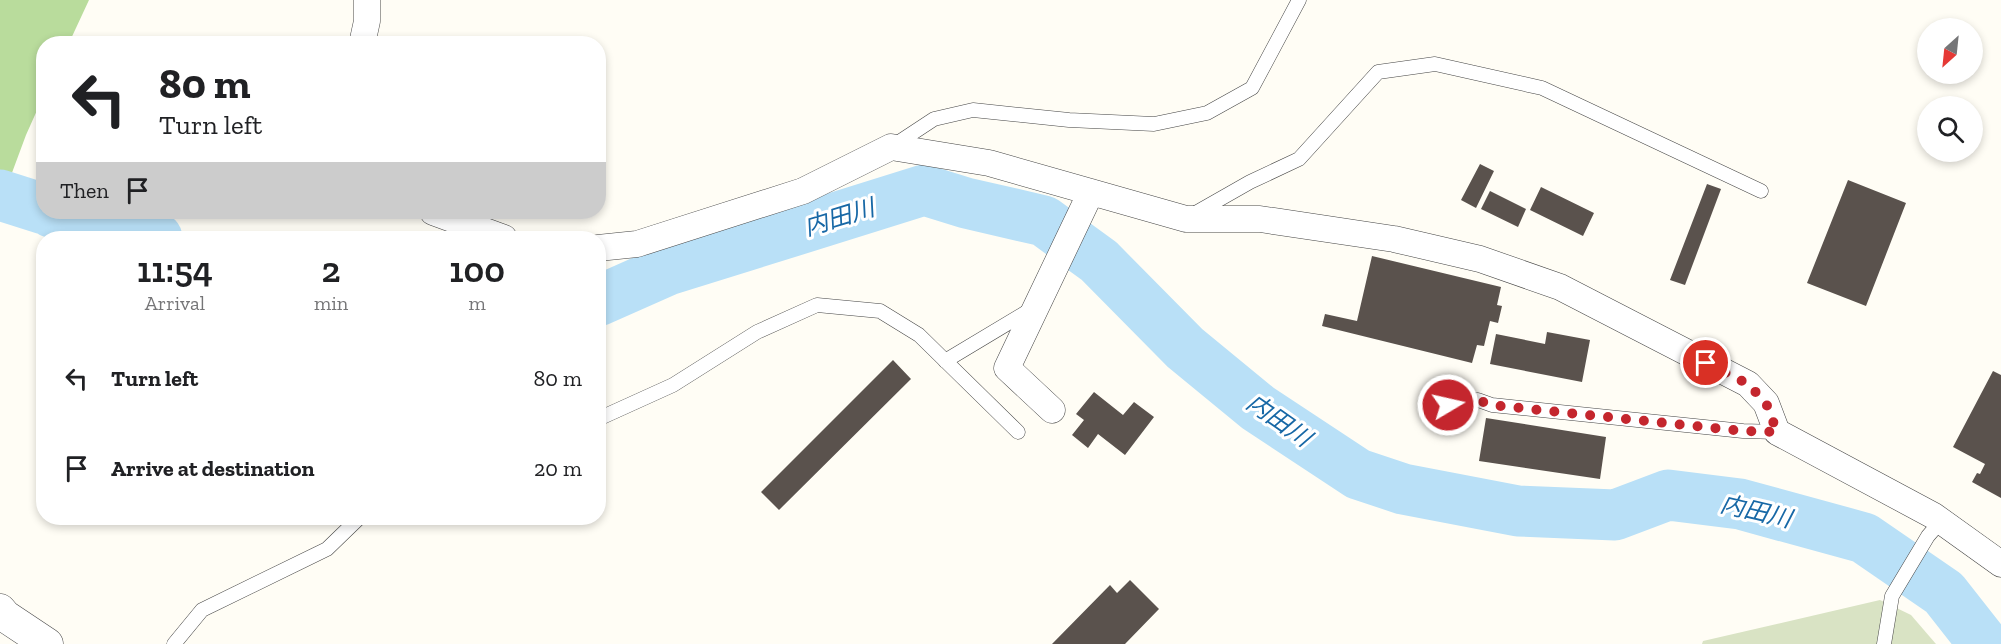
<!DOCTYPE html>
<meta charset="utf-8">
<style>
body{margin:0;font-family:"Zilla Slab","Noto Sans JP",serif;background:#f2f2f2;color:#202124;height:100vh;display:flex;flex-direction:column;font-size:22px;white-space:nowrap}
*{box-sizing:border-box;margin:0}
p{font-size:20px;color:#757577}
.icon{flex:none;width:33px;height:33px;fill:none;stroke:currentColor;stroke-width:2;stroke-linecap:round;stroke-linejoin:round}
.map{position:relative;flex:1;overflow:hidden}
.details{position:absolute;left:36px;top:231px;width:570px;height:294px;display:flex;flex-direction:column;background:#fff;border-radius:24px;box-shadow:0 3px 9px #0003}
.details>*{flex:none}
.hud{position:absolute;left:36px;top:36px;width:570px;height:183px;border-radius:24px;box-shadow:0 3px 9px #0003;background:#fff;color:#202124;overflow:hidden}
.needle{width:39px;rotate:207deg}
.fabs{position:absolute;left:1917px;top:18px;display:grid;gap:12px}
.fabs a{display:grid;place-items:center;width:66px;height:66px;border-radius:50%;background:#fff;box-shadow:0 3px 9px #0003;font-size:30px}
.pin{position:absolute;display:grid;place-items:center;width:51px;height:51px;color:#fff;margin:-26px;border:3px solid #fff;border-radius:50%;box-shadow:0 2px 6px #0007}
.me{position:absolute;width:66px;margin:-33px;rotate:81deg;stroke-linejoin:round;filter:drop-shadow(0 0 4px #0008)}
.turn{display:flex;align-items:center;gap:21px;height:126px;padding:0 24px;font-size:27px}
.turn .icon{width:78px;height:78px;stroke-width:2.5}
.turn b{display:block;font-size:42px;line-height:51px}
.then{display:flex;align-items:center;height:57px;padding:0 24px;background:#0003;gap:12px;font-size:22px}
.eta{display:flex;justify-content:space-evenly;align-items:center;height:102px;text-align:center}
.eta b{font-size:36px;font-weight:600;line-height:42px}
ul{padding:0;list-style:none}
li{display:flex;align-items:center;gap:18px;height:90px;padding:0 24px}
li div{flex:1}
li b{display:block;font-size:22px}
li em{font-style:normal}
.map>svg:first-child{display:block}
.forest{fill:#b9dc9c}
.cemetery{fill:#d9e3c4}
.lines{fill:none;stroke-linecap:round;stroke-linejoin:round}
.river{stroke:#b9e0f7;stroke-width:51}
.building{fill:#5a524d}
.service-casing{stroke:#444;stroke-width:15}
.minor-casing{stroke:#444;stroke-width:27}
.tertiary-casing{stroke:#444;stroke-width:33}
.service{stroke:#fff;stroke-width:14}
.minor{stroke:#fff;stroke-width:26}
.tertiary{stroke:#fff;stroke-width:32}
.route{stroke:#c4262e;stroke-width:10;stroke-dasharray:0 18}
.labels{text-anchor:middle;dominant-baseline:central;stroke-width:6;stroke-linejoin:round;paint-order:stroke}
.water-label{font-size:24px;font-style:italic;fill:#1768a6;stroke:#fff}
</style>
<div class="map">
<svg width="2001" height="644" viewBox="0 0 2001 644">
<rect width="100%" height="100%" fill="#fffdf5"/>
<path class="forest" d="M0,0h89l-20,43 -25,1 -1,53 -17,38 -26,70z"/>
<path class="cemetery" d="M1880,600l31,15 25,29h-234l1,-3z"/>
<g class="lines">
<path class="river" d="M0,195l44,14
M51,212l60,18 46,8
M598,301l70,-31 256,-80 42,13 78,18 55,40 86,87 73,60 100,66 45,15 115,22 97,4 53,-20 72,9 124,34 80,55 40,51"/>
</g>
<path class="building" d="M1480,164l14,7 -18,37 -15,-8z
M1848,180l58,23 -40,103 -59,-23z
M1707,184l14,5 -36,96 -15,-5z
M1541,187l53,26 -11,23 -53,-26z
M1490,191l36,18 -8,18 -37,-18z
M1372,256l129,31 -4,18 5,1 -4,17 -8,-2 -6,25 -7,-1 -5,18 -150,-37 3,-12 32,7z
M1547,332l43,8 -8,42 -92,-18 6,-30 49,10z
M893,360l18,19 -132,131 -18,-18z
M1993,371l8,4v123l-29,-16 5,-9 3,1 5,-10 -32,-17z
M1094,392l29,23 11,-13 20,15 -29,38 -27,-21 -10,14 -16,-13 12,-15 -8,-6z
M1486,418l120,19 -6,42 -121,-18z
M1130,580l29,29 -34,35h-73l58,-59 7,8z"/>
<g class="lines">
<defs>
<path id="service" d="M893,146l41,-27 39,-9 96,10 85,4 53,-11 45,-25 47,-88
M1192,215l58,-33 49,-23 79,-87 57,-8 107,24 219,103
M945,361l85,-51
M1448,405l30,-5 14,5 251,26 34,1
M598,419l75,-34 84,-53 60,-27 63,6 39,24 99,97
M174,644l28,-34 125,-61 32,-31
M1884,644l8,-48 36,-60 13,-15"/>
<path id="minor" d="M362,44l5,-23v-21
M433,212l71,26
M598,248l39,-4 166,-53 88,-44 98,16 197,56h74l134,20 86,20 80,28 188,97 18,19 11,29 157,84 67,48
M1052,410l-45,-42 84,-176"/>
<path id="tertiary" d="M0,610l5,6 42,28"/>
</defs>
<use href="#service" class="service-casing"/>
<use href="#minor" class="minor-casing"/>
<use href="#tertiary" class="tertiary-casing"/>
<use href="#service" class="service"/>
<use href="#minor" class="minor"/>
<use href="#tertiary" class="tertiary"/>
</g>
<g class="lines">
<path class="route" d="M1448,405l30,-5 13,5 252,26 34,1 -11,-29 -18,-19 -42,-21"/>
</g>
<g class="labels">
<g class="water-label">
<text transform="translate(839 217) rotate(-17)">内田川</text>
<text transform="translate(1279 420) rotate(35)">内田川</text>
<text transform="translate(1756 511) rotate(13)">内田川</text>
</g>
</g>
</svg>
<div class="fabs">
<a><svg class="needle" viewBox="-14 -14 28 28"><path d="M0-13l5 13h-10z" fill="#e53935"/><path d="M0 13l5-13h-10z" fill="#757577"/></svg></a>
<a><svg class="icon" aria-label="search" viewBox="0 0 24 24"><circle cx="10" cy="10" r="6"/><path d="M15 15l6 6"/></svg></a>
</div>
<div class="pin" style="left:1706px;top:363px;background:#d93025"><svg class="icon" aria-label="arrive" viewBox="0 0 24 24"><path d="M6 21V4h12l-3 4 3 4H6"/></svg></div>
<svg class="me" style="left:1448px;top:405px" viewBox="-20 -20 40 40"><circle r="17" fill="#c4262e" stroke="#fff" stroke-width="3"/><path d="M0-11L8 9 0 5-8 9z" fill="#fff"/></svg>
<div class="hud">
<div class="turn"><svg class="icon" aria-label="left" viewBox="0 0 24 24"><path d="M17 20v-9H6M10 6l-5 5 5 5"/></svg><div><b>80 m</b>Turn left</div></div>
<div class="then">Then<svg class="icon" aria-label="arrive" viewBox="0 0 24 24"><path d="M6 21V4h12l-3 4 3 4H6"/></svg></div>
</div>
<section class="details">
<div class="eta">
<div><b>11:54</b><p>Arrival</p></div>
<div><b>2</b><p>min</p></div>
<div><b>100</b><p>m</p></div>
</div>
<ul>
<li><svg class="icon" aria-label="left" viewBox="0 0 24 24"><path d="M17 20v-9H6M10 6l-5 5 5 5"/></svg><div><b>Turn left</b></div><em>80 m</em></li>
<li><svg class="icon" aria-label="arrive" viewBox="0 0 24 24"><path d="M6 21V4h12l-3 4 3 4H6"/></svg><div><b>Arrive at destination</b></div><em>20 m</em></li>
</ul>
</section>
</div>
